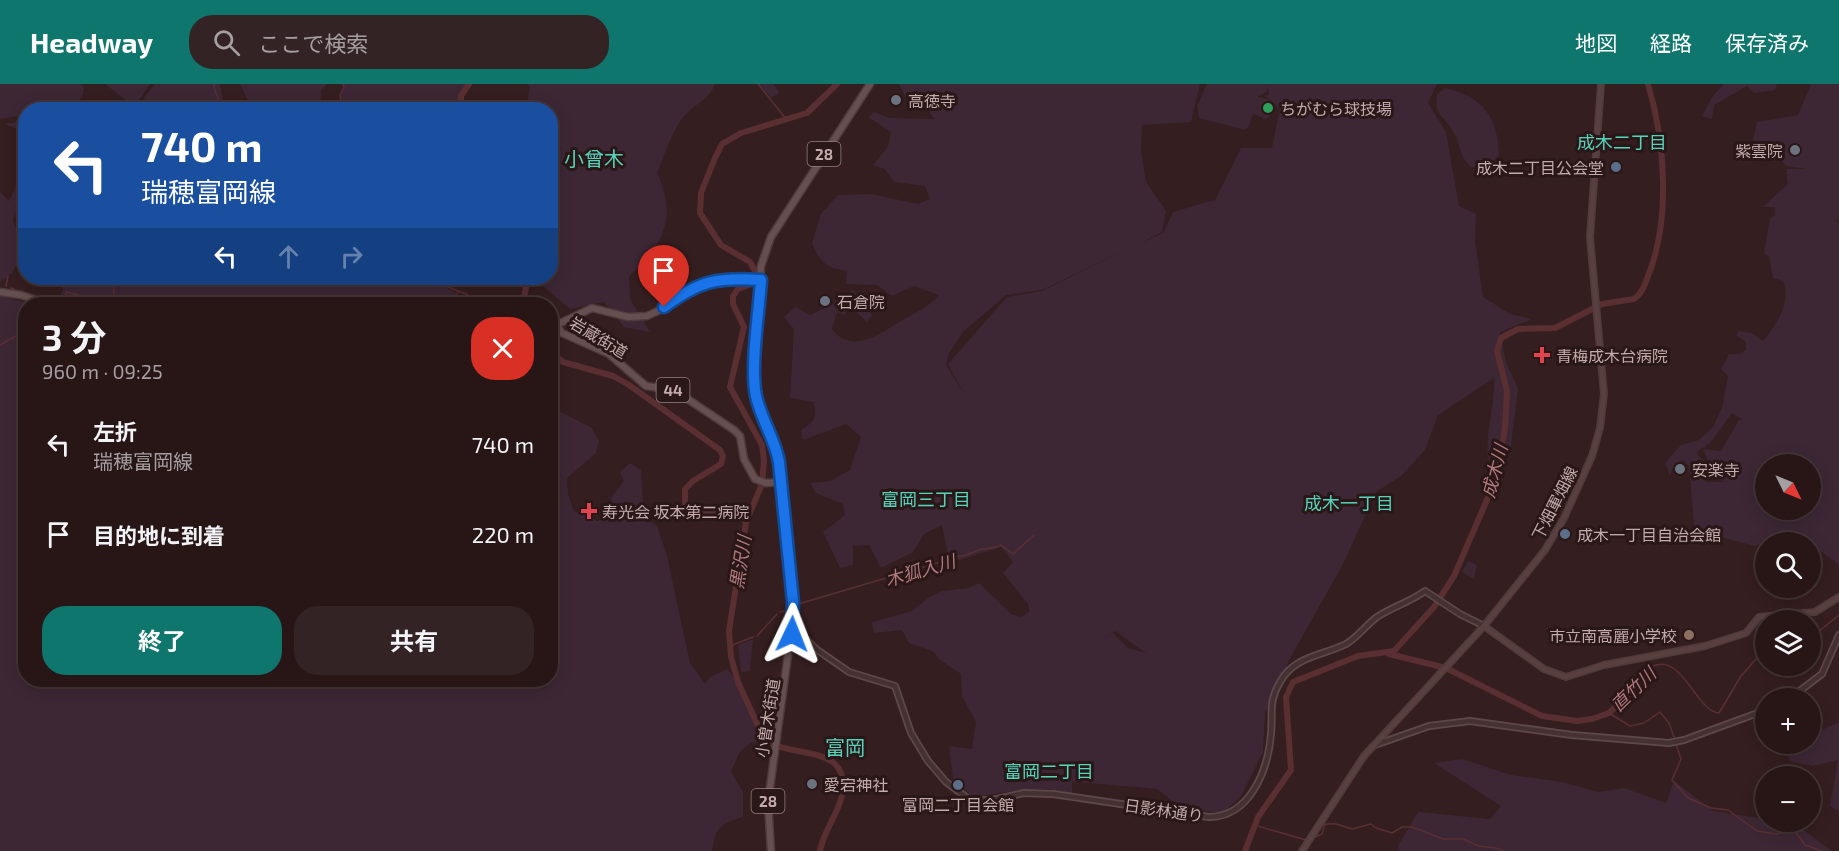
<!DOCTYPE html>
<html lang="ja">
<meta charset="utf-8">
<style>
body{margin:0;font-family:"Exo 2","Noto Sans JP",sans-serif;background:#342324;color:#f1f3f6;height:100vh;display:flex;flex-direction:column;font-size:22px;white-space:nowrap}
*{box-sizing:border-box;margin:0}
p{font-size:20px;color:#a59fa1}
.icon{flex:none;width:33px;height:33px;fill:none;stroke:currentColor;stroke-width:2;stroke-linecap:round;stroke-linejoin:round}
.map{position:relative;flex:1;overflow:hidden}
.sheet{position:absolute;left:18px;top:213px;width:540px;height:390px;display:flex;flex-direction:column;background:#281617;border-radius:24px;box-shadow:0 3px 15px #0003,0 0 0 2px #443536}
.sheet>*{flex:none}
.banner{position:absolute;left:18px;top:18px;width:540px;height:183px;border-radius:24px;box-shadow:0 3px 15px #0003,0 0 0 2px #443536;background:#1a4fa0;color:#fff;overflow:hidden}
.needle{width:39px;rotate:133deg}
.buttons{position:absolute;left:1755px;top:370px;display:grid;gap:12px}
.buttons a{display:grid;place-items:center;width:66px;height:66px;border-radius:50%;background:#281617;box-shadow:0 3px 15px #0003,0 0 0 2px #443536;font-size:30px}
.pin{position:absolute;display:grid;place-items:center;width:51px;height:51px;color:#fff;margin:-62px -26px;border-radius:50% 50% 50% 0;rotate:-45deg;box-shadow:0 0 6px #0007}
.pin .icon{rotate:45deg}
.me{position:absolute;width:66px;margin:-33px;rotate:2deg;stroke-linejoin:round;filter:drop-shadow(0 0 4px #0008)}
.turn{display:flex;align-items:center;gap:21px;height:126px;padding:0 24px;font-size:27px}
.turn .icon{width:78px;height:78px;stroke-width:2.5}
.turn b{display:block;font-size:42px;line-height:51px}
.lanes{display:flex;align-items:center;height:57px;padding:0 24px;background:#0003;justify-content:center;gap:30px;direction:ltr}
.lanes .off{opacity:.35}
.round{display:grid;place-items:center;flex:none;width:63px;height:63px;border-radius:24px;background:#342324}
.overview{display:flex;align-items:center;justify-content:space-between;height:102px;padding:0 24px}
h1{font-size:36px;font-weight:700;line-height:45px}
.primary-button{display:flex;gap:12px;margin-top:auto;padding:12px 24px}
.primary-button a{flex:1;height:69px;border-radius:24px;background:#0f766e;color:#fff;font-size:24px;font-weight:700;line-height:69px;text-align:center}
.primary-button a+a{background:#342324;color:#f1f3f6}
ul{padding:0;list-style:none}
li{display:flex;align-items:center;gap:18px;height:90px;padding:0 24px}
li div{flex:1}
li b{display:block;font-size:22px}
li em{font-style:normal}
header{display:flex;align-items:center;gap:36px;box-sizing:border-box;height:84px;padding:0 30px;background:#0f766e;color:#fff}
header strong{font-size:28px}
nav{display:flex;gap:33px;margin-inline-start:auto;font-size:21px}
.search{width:420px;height:54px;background:#342324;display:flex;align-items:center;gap:15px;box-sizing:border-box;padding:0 21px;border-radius:24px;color:#a59fa1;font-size:22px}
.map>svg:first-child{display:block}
.green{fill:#3d2735;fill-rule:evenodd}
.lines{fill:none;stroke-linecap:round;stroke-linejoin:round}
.stream{stroke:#5a2f32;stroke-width:1.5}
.river{stroke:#5a2f32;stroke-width:6}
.tertiary-casing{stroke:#5e494a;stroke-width:8}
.secondary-casing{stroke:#4f3b3b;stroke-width:8}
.primary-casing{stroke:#4f3b3b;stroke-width:9}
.tertiary{stroke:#453132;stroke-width:4.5}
.secondary{stroke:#593f3f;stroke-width:5}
.primary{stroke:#664f50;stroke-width:6}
.route-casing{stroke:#114b97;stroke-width:15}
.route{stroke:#1a73e8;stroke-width:10}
.worship-dot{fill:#6b7280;stroke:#2a1718;stroke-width:2}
.leisure-dot{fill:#2e9e5b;stroke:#2a1718;stroke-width:2}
.service-dot{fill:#5c6f8a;stroke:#2a1718;stroke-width:2}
.health-dot{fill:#e0444e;stroke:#2a1718;stroke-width:2}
.education-dot{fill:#8d6e63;stroke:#2a1718;stroke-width:2}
.labels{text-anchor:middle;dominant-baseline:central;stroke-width:6;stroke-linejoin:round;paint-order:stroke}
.shield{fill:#2a1718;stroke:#957f7f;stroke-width:1.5}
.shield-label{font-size:15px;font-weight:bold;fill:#c3abab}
.poi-label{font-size:16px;fill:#c3abab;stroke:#2a1718;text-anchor:start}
.street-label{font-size:16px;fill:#c3abab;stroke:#2a1718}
.neighbourhood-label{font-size:18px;fill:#56d3bb;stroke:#2a1718}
.water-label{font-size:18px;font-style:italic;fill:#b17a7d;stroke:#2a1718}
.quarter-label{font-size:20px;fill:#56d3bb;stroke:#2a1718}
</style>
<header>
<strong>Headway</strong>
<div class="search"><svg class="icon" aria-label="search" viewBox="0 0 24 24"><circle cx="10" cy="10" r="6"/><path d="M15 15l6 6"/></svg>ここで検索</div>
<nav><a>地図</a><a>経路</a><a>保存済み</a></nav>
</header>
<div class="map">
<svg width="1839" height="767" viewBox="0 0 1839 767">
<rect width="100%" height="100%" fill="#351e1f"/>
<path class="green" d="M0,0h78l6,2 -1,8 -10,15 -47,1 -1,5 -25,4z
M105,0h45l-13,19 -6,1z
M155,0h65l5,25h-73l-3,-6 -6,-4z
M240,0h87l-6,7 -1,19 -68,-1z
M343,0h124l-8,14 1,11 -117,1 -3,-15 4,-8z
M528,0h187c-5,14 -19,20 -29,30 -14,15 -21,41 -29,59 21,42 6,76 -28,103l1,23 20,33 -26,-5 -20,-25 -34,7 -34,-29 -2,-2h16v-168h-24l4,-23z
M759,0h15l5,9 -8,5z
M899,0h301l-9,38 -49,3 -1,27 5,30 20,29 -4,21 -23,12 24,-11 10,-21 42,-12 26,-52h31l8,-39 -15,-13 4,-1 -1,-8 -2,5 -9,5 11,2 5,8 -3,10 -5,2 -12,-5 -4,12 -4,4 -46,-12 -2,-12 10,-22h230l-9,19 18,29 13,74 17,8 -1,27 8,56 27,17 22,5 -32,13 6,31 12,25 -8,65 -21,7c-6,-18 7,-58 5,-82l-56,37 -13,35 -24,26 -25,16 -33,72 -55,98 -6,25 -17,25 -2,40 -22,44 -18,17 -40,-4 -26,-20 -90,-8 5,1v12l-20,-2v-3l-32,1 -47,7 -20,-19 -4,-32 23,3 4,-27 -14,-26 -1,-22 -22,-15 -5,-7 -25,-9 -7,-13 -28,3 -2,-11 40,-11 16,-13 14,-7 27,-3 10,-5 32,31 10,3 8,-5v-7l-26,-32 10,-11 -12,-15 -45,14 -8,-6 -6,-30 -18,9 -11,18 -32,16 -12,-23 -16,1v19l-13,3 -17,-36 22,-17 -2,-11 -27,-11 -6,-10 20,-2 20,-11 11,-33 -15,-13 -43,16 -2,-10c14,-8 16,-13 13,-28l-24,-4 4,-69 -10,-12 11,-10 15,8 23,-11 4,-6 14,9 -7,8 -7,-3 -5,17c19,26 48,5 69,-8 15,-9 27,-13 38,-26l-25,-9 -22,10 -15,-11 -31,-1 1,-13c-21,-3 -27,-9 -35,-28l9,-29 17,-19 33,-1 47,10 12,-5 -5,-13 -31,-4 -9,-13 -12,-4 15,-18 3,-15 -23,-15 6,-5 16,6 44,1 -9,-14 -19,-7zM1129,164l-87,43 -35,6 -59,67 17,31 -19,-30 2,-10 15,-23 43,-37 36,-5zM1115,547l31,22 -18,-5 -15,-15 -10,6z
M1724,0h53l-2,6 -21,3 -7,-7 -33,19 -2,14 -10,-3 10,-19z
M1811,0h28v136l-5,-1 5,4v342l-29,-22 -31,-4 -24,7 -50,-13 -11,-8 -5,-59 -6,-6 -8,3 -5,12 -5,-12 16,-18 18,-5 14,-13 9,-19 6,-32 -7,-7 8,-15h10l7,-4v-8l-10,-7 3,-4 13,2 11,8c13,-16 29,-38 20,-60l-10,-3 -4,-22 -5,-3 6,-35 5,-3v-8h-12l25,-23 -2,-15h20l-20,-3 -7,-8 -4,-13h-23l5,-23 41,-7zM1732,329l11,7h-4l-18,31 -19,-2 8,-6zM1702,364l7,13 8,5 -2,11 10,5h-19l1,-20 -7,-4 -3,-6zM1766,381h44v45h-44z
M1445,4c38,8 53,30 54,67l-11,12h-17c-14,-13 -10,-25 -20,-39 -9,-14 -17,-13 -14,-34z
M25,37h1l-1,36 -10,-4 9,-22 -20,-7z
M19,96l6,3v46l-9,-9 -1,-8 -2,8 7,19 5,-6v31l-7,-2 -6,11 -12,9v-90l9,9z
M54,194h376l26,15 -15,11h-354l-14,-6 -11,6 -4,-3 5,-12z
M853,206l19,25 -5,7 -24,-23z
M0,212l32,8h-6v376h524l1,-273 41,21 7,13 -3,12 -29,25 1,17 6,16 23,10 8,-2 7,-10 -1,-11 13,-17 -4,-9 10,-9 11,7 2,31 -4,14 18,11 10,30 23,107 15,21 5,-7 17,-8c11,10 34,60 29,74l-5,-1 -12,11 -8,19 12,20v25c-23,7 -27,10 -31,34h-712z
M1468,477l9,4 -3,14 -12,-7z
M753,555l-3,32 -9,1 -3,-27z
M1839,638v89l-9,-5 8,-46 -25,6 -23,-5 -2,-17h22l1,-9z
M1462,675l49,16 51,7 36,10 26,-4 42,15 8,-22 39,30 52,8 1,3 31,3 35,26h-433l-1,-5 20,-34 72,7 11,-13 -67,-43z"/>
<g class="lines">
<path class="stream" d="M215,0l-1,3 8,23
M758,0l29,36
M342,26l-2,-15 4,-8 -1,-3
M432,194l3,4 31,12 17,10
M6,202l2,-10
M11,204l7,3
M26,209l9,3
M51,218l5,2
M64,220l2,-12 17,4 3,7 13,1
M107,220l7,-7v-19
M442,220l16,-11
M0,261l26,-15
M795,521l162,-48c9,-1 12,-3 19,-6 8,-4 16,-1 25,-6l12,9 21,-19
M780,528l9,-2
M757,552l20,-22
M1810,561l8,-13 21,-17
M730,562l23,-9
M1633,606l20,-24c29,-13 44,46 66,47l22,-37 25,-28
M1609,629l21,13 14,-3 16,-11 9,11 6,17
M1676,660l5,15 -9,21 16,18 23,10 17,2 29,21 19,3 18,-4 11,15 17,6
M1254,741l52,15
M1313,754l9,-4 3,-10h11l16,5 19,-5 5,4 16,5 10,-6h10l31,12h20l16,7 17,2 7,3"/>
<path class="river" d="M461,26v-14l8,-12
M519,194l7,9 -3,17
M550,267l13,11 50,14 16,9 91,65 3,6 -2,8 -28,17 -8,8v14l6,7 56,4
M1389,570l57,14 96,48 35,5 15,-2 17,-6 24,-23
M820,767c3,-18 16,-34 21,-52 13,-56 -45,-40 -76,-58l-27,-59 -7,-25 -2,-26 17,-109 16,-38 2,-23 -2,-16 -32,-58 14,-60 -11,-23v-8l5,-7 14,-5 4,-11 -6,-11 -29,-17 -21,-32 1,-20 14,-35 7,-14 19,-11 66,-20 30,-29
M1245,767l13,-34 33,-47 -5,-73 7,-15 65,-26 36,-5 40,-44 20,-31 42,-97 9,-51 2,-37 -10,-40 4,-13 17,-9 37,-1 47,-24 32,-5c8,-5 11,-15 14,-23 23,-56 17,-135 0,-192"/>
<defs>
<path id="tertiary" d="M793,543l23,22 33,23 46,14 16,47 17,28 18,21 24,18h22l32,-7 29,1 156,23c41,0 59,-47 62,-83 2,-22 -3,-31 9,-52 14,-26 42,-26 66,-38 12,-7 20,-19 31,-27 15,-10 33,-15 48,-26l35,23 24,12
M1789,615l33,-25 17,-39
M1375,661l54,-19 41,-5 102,14 97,8 15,-3 82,-30"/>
<path id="secondary" d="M1484,542l60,43 22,8 38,-12 101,-19 41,-13 13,-16 56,-5 24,-15
M1302,767l62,-95 120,-130 61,-76 19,-32 28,-62 8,-28 4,-34 -14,-157 11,-153"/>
<path id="primary" d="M0,208l21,3 27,9
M557,242l5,7 47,21 37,32 28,4 60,40 6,6 4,23 11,20 11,4 15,-1
M550,244l42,-20 36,9 19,-1 13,-6 32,-23 20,-7h49
M771,767l-3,-49 25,-184 -15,-163 -18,-46 -6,-26 7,-117 10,-29 99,-153"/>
</defs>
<use href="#tertiary" class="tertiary-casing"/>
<use href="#secondary" class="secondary-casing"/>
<use href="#primary" class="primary-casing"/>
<use href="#tertiary" class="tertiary"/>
<use href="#secondary" class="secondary"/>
<use href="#primary" class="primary"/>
</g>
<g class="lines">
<defs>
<path id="route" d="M664,223c35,-26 53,-30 97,-27 -2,32 -11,87 -5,116 5,23 19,43 23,66l14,140 -1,32"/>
</defs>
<use href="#route" class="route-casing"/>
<use href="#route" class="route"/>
</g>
<g class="worship-dot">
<circle cx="896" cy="16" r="6"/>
<circle cx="1795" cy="66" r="6"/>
<circle cx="825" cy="217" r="6"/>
<circle cx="1680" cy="385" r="6"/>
<circle cx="812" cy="700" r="6"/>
</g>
<circle class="leisure-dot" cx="1268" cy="24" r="6"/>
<g class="service-dot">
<circle cx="1616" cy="83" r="6"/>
<circle cx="1565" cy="450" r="6"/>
<circle cx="958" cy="701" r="6"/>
</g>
<g class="health-dot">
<path d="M1539 262h6v6h6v6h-6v6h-6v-6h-6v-6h6z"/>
<path d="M586 418h6v6h6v6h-6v6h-6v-6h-6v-6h6z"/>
</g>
<circle class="education-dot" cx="1689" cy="551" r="6"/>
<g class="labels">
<g class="shield">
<rect x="807.5" y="58" width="33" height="24" rx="4.5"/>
<rect x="656.5" y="294" width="33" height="24" rx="4.5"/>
<rect x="751.5" y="705" width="33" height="24" rx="4.5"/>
</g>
<g class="shield-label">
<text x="824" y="70">28</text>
<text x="673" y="306">44</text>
<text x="768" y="717">28</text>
</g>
<g class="poi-label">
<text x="908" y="16">高徳寺</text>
<text x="1280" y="24">ちがむら球技場</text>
<text x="1783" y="66" text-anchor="end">紫雲院</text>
<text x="1604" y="83" text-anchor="end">成木二丁目公会堂</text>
<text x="837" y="217">石倉院</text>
<text x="1556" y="271">青梅成木台病院</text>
<text x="1692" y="385">安楽寺</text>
<text x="602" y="427">寿光会 坂本第二病院</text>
<text x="1577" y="450">成木一丁目自治会館</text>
<text x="1677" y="551" text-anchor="end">市立南高麗小学校</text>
<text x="824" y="700">愛宕神社</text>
<text x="958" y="720" text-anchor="middle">富岡二丁目会館</text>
</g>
<g class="street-label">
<text transform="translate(599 253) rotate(31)">岩蔵街道</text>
<text transform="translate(1554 419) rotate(-63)">下畑軍畑線</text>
<text transform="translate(767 634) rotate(-81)">小曽木街道</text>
<text transform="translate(1164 726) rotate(8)">日影林通り</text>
</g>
<g class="neighbourhood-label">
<text x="1622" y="58">成木二丁目</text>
<text x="926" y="415">富岡三丁目</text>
<text x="1349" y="419">成木一丁目</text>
<text x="1049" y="687">富岡二丁目</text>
</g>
<g class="water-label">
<text transform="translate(1494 387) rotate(-75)">成木川</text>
<text transform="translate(740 478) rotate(-81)">黒沢川</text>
<text transform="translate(920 486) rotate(-16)">木狐入川</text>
<text transform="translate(1633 605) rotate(-44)">直竹川</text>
</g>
<g class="quarter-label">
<text x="594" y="74">小曾木</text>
<text x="845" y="663">富岡</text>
</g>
</g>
</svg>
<div class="buttons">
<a><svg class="needle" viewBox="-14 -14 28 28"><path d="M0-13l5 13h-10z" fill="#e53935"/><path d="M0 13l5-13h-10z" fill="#a59fa1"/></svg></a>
<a><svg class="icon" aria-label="search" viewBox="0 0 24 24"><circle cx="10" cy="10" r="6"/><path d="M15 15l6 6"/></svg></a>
<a><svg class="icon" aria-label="layers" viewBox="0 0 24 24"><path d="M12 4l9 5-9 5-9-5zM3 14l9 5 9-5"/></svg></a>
<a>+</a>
<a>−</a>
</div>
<div class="pin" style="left:664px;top:223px;background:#d93025"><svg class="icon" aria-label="arrive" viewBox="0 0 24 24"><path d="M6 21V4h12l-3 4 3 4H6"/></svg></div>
<svg class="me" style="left:792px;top:550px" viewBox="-20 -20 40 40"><path d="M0-17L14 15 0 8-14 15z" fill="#1a73e8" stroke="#fff" stroke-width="4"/></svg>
<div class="banner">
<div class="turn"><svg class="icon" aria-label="left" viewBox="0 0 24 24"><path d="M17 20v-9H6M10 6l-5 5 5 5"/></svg><div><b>740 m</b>瑞穂富岡線</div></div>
<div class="lanes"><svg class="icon" aria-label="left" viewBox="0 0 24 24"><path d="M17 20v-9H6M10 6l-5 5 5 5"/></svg><svg class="icon off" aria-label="ahead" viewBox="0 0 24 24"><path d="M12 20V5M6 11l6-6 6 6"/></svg><svg class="icon off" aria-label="right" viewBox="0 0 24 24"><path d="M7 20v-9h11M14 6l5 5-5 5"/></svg></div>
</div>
<section class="sheet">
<div class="overview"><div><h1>3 分</h1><p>960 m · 09:25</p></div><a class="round" style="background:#d93025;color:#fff"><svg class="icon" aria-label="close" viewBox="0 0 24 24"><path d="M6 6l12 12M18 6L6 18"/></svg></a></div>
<ul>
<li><svg class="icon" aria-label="left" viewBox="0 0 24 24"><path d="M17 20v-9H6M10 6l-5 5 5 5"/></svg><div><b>左折</b><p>瑞穂富岡線</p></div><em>740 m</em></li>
<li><svg class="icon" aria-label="arrive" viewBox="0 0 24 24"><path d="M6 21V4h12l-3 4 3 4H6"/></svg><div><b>目的地に到着</b></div><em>220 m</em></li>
</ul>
<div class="primary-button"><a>終了</a><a>共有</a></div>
</section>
</div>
